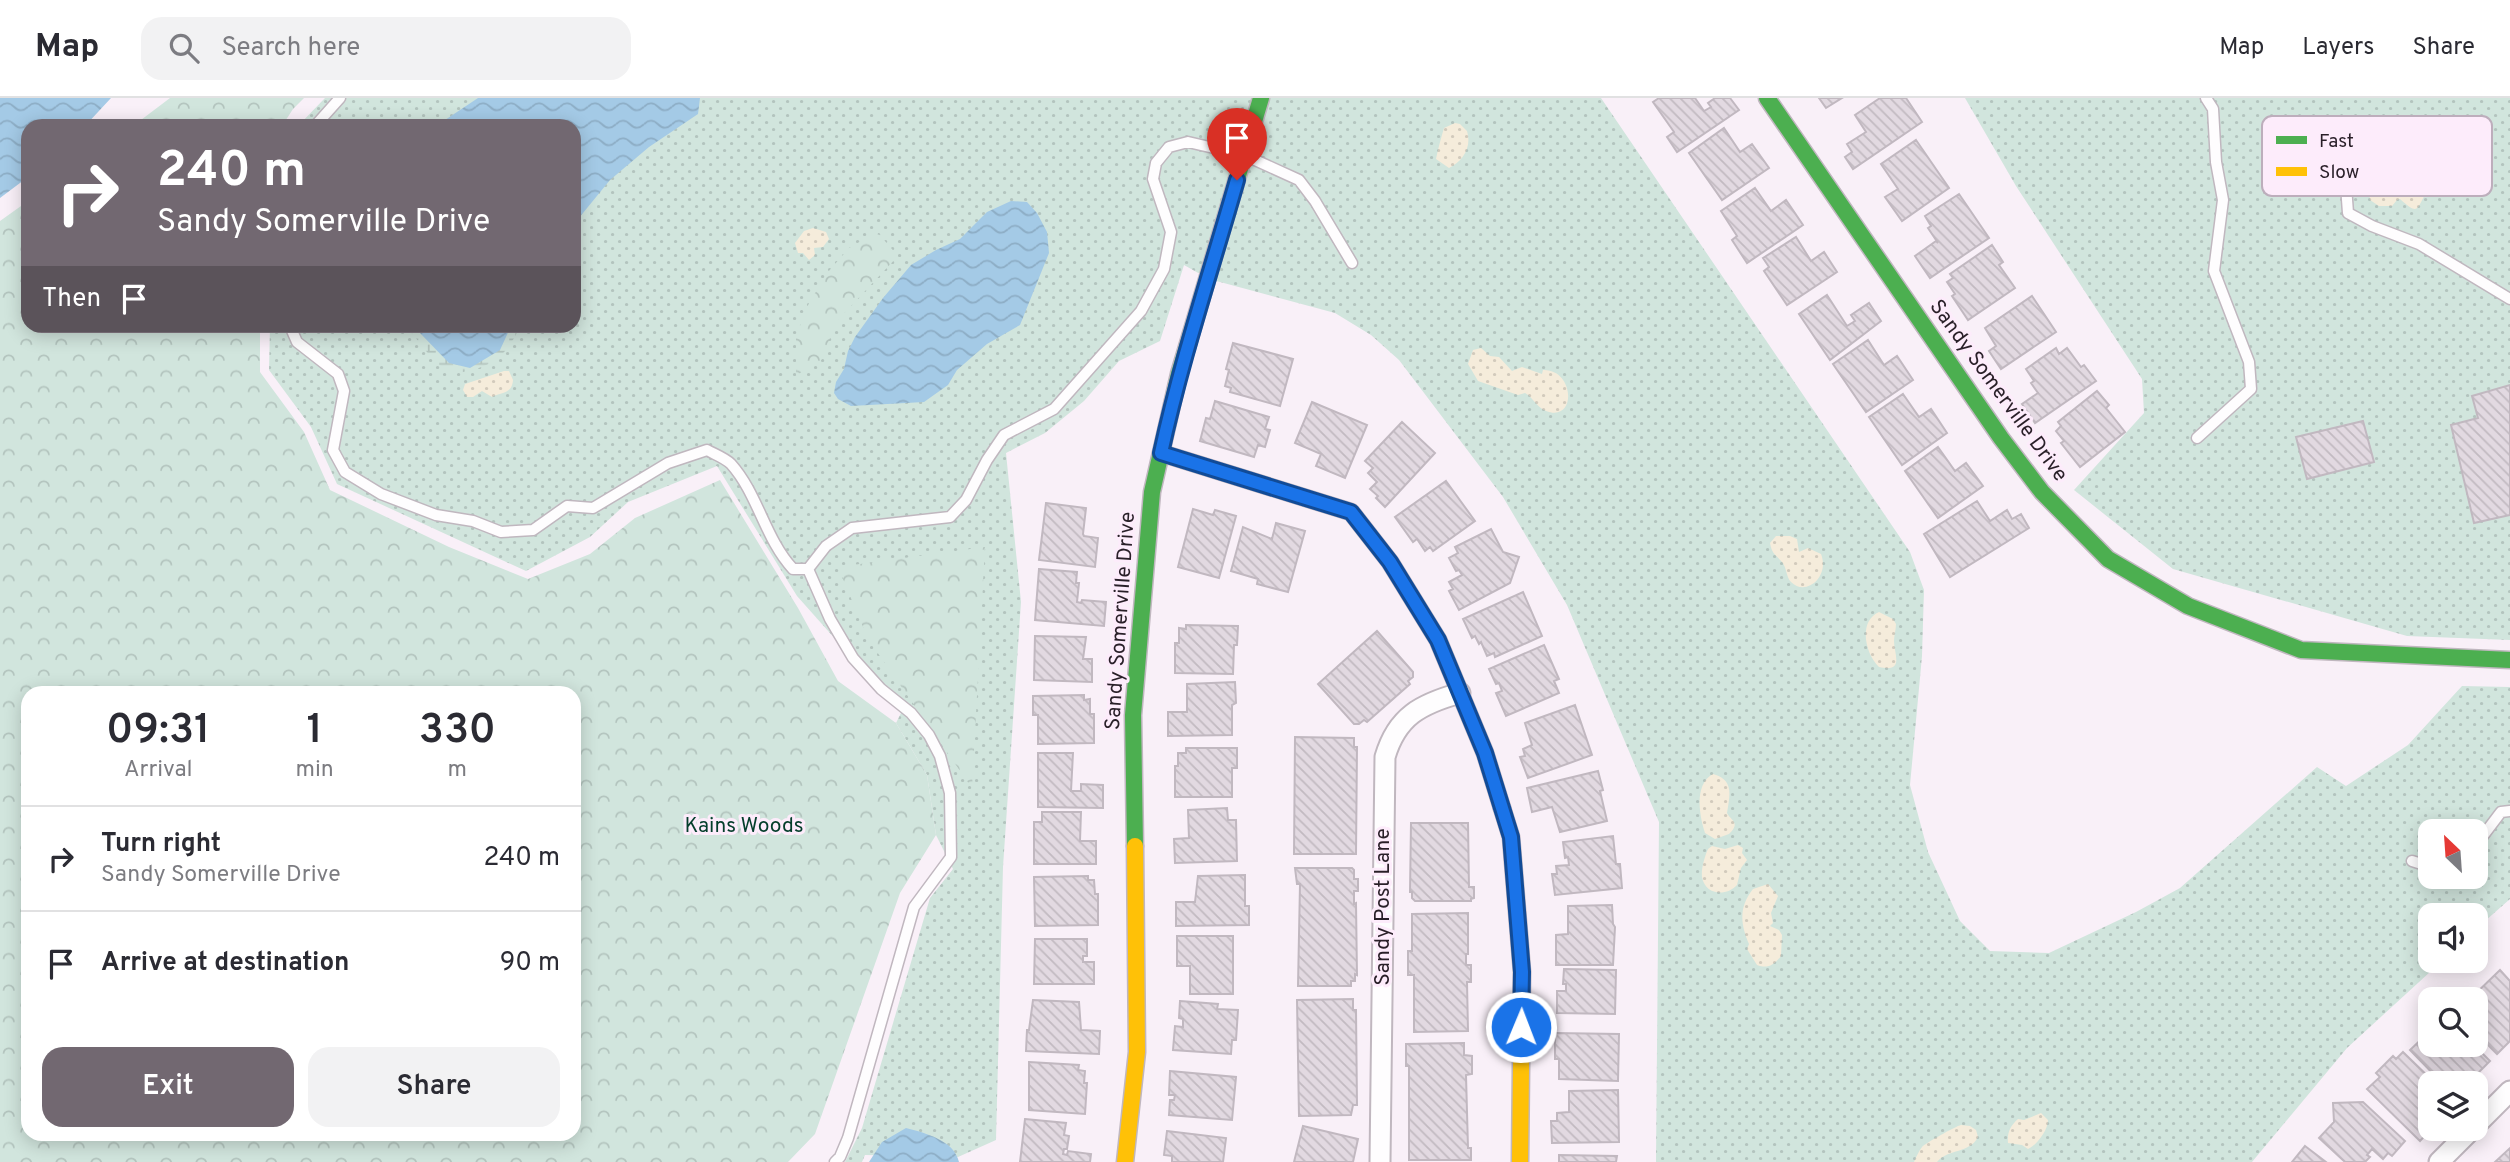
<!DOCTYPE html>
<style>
body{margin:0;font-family:Overpass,sans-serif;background:#f2f2f3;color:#2b2b33;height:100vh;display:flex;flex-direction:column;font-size:26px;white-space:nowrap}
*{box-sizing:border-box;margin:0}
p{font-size:23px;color:#7c7c81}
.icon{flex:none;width:38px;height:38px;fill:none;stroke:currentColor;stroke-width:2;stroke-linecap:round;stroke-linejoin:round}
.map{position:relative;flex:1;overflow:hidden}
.panel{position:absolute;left:21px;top:588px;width:560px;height:455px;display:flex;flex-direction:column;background:#fff;border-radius:21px;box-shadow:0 4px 18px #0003}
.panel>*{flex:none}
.guide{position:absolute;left:21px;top:21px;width:560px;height:214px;border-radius:21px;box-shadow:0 4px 18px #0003;background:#726871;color:#fff;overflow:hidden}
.needle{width:46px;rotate:335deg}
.fabs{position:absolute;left:2418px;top:721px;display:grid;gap:14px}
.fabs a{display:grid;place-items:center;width:70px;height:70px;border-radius:14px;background:#fff;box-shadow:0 4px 18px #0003;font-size:35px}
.pin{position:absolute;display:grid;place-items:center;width:60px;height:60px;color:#fff;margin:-72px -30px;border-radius:50% 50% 50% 0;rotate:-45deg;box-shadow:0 0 7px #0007}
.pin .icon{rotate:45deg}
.me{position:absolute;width:77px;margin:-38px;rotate:1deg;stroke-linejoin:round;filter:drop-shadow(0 0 5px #0008)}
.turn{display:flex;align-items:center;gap:24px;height:147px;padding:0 21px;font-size:32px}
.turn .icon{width:91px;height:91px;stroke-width:2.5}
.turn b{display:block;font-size:49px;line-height:60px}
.then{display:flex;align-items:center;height:66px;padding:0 21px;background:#0003;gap:14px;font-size:26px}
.eta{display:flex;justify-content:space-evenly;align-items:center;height:119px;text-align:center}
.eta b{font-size:42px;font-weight:600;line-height:49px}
.primary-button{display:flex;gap:14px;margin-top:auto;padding:14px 21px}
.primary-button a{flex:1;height:80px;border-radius:21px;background:#726871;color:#fff;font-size:28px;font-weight:600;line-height:80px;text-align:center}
.primary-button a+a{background:#f2f2f3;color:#2b2b33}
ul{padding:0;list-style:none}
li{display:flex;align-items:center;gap:21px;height:105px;padding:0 21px;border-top:2px solid #e1e1e2}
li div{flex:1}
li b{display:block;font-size:26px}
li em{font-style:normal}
header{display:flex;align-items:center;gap:42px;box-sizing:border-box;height:98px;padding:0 35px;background:#fff;border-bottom:2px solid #e1e1e2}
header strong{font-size:33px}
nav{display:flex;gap:38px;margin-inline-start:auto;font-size:24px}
.search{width:490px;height:63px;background:#f2f2f3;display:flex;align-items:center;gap:18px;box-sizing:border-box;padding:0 24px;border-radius:21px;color:#7c7c81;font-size:26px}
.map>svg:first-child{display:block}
.grass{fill:url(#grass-dots);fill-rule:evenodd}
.forest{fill:url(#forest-crowns);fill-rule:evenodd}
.wetland{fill:url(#wetland-marsh)}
.sand{fill:url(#sand-dots)}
.water{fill:url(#water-waves)}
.building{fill:url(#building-back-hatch);stroke:#c1b8c0;stroke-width:2}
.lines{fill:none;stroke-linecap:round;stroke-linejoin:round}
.lane-casing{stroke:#c0b7bf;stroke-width:13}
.street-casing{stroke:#c0b7bf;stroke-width:23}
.fast-casing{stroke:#c0b7bf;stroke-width:19}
.slow-casing{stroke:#c0b7bf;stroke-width:19}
.lane{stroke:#fefdfe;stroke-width:10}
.street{stroke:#fefdfe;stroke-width:19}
.fast{stroke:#4caf50;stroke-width:16}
.slow{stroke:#ffc107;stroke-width:16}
.route-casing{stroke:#114b97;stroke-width:18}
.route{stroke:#1a73e8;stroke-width:12}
.labels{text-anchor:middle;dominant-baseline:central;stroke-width:6;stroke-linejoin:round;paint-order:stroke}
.street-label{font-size:21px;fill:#291f28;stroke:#fdecfb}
.park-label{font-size:21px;fill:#043e2b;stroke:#fdecfb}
.key{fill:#fdecfb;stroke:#bdaebc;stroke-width:2}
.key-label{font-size:19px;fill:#291f28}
</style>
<header>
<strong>Map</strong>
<div class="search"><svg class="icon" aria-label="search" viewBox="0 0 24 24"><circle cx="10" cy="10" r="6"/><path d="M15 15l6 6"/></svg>Search here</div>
<nav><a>Map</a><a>Layers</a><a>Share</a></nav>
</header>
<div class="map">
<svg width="2510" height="1064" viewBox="0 0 2510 1064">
<defs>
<pattern id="grass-dots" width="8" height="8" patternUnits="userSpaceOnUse" patternTransform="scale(1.75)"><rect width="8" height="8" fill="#d1e5dd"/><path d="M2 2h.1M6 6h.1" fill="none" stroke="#b3c4be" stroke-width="1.8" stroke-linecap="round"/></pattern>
<pattern id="forest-crowns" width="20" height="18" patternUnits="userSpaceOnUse" patternTransform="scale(1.75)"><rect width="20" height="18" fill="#d1e5dd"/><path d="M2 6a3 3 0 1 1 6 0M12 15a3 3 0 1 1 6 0" fill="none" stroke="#b3c4be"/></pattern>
<pattern id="wetland-marsh" width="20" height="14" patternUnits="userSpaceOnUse" patternTransform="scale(1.75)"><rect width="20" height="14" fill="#d1e5dd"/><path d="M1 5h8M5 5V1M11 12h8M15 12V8" fill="none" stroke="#b3c4be"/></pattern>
<pattern id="sand-dots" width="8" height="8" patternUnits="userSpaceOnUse" patternTransform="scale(1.75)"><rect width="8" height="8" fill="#f5ecdb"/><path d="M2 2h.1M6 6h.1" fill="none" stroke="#d2cabc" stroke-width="1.8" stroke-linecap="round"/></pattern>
<pattern id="water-waves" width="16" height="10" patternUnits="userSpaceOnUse" patternTransform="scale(1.75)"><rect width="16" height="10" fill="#a4cae6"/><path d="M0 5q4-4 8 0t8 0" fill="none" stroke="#8dadc5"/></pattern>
<pattern id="building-back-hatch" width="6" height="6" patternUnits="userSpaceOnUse" patternTransform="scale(1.75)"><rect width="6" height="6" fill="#e2d9e1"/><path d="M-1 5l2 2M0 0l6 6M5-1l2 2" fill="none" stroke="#c2bac1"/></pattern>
</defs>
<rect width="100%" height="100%" fill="#f9f0f8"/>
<path class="grass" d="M325,0h1276l309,454 14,38 -2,66 -12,129 18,67 32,69 30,30 59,2 87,-41 44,-24 137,-121 29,19 62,-41 54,-59 48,1v212l-34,30v-14h-45v46h11l-95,87 -95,114h-596l3,-340 -92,-217 -64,-108 -104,-137 -28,-25 -36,-22 -126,-34 -25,-14 -24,76 -41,20 -35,40 -39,32 -39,20 15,149 -18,265 -7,273 -38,17 -93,-2 -3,7h-17l17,-34 68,-230 23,-29 -17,-34 -9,-60 -31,-52 5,-10 -104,-117 -80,-130 -89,36 -38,35 -64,34 -189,-87 -26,-57 -42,-57 1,-44h304v-200h-276zM2431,733h45v46h-45z
M1965,0h545v542l-103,-4 -234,-67 -99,-79 70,-77 -2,-34 -126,-193z"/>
<path class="forest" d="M170,0h134l-11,11 -11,17h-149z
M28,103v125h232v46l44,60 26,58 119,57 79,32 62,-25 45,-36 85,-38 78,128 40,73 58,42 31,52 9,60 -36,58 -85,241 -27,28h-788v-941zM28,595h546v441h-546z
M877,134l21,24 -61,65 -17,42 -24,12v-39l13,-33 19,-31 21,-24z
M985,449l-13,241 -104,-149 -30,-72z"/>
<path class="wetland" d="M406,228h114c-15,34 -31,42 -67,48l-18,-12z"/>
<path class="sand" d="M1455,25l5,1 7,7c5,16 -4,30 -18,37l-13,-9c2,-10 5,-21 8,-31z
M2385,76c16,-1 43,-6 43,16 -12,17 -7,28 -28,9l-3,1 -5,6h-13l-9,-6c-2,-12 5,-19 15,-26z
M813,130l13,4 3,7 -6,8 -9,1 1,7 -6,5 -6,-7h-5l-3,-10 9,-12z
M1481,250l9,8 9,1 13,14 10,-4 20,7 1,-4c32,-1 34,53 3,41 -10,-4 -13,-14 -21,-18l-7,2 -40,-14 -10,-17 5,-14z
M504,273h5l4,9c-1,14 -11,12 -21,17l-10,-6 -9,6h-6l-4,-7 2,-6z
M1776,438h14l7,3 2,13 9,-4 13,6c9,23 -15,43 -30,28 -5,-5 -4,-14 -9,-20 -7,-8 -10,-8 -12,-19z
M1879,514l14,7 3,5c0,5 -2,12 -2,17 0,13 11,32 -15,26 -14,-13 -21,-46 0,-55z
M1713,676c21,6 17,20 14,39 4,8 14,9 2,21l-14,5 -10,-6c-6,-18 -11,-49 8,-59z
M1738,747l5,3 -1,5 5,7 -6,8 -4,17c-11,12 -32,10 -35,-8 -1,-9 3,-21 6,-28l4,-3 13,3z
M1768,786l10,12 -7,17 2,10 -3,3 9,4 3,5 -1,21c-7,9 -13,13 -24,9l-10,-16 2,-5c-9,-21 -10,-37 4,-55z
M2041,1015l7,7c0,10 -11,25 -20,29l-6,-4 -14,-2c-1,-10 2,-17 10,-24l6,1z
M1961,1027l9,1 6,4 2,7c-9,17 -29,11 -41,25h-23c2,-5 5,-11 8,-15 2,-3 34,-21 39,-22z"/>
<path class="water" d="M0,0h111l-26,28h-57v51l-28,21z
M478,0h222l-2,16 -49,33 -39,33 -36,44v-98h-138z
M1011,103l16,1 10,11 10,19 2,21 -29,72 -33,19 -30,26 -9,15 -24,17 -73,4 -13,-7 -4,-6 2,-11 8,-13 4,-18 7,-14 28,-39 28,-33 25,-15 24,-11 27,-27z
M416,228h95l-11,24 -30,18 -21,-5 -29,-30z
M906,1030c19,5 48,12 53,34h-90l13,-20z"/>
<path class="building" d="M1659,0h36l9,13 7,-4 -3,-4 7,-5h15l9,12 -62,42 -10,-15 7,-5 -21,-30z
M1819,0h23l-16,10z
M1880,0h26l16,24 -69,47 -8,-12 7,-5 -5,-8 19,-12 -11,-17z
M1724,30l16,24 12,-8 17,24 -47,32 -33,-47z
M1916,42l33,48 -47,33 -17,-24 13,-8 -17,-25z
M1755,90l16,23 15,-11 17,25 -56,38 -15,-23 5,-4 -16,-25z
M1959,96l30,44 -59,40 -15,-22 21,-15 2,2 -10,-15 3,-2 -6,-10z
M1796,139l15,24 13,-9 13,20 -50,33 -23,-34 5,-4 -6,-9z
M1992,147l11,17 -4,3 16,23 -47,32 -16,-24 3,-2 -8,-12 6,-4 -3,-4z
M1827,197l20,31 8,-5 -4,-6 18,-12 12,18 -51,39 -31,-46z
M2032,198l24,36 -55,37 -12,-18 7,-5 -11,-18z
M1868,242l16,25 13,-9 16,24 -47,32 -33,-48z
M1233,245l60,16 -13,47 -50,-14 1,-4 -6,-2 4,-16 -3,-1z
M2056,250l3,6 8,-6 14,19 3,-2 12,16 -61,42 -13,-19 16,-11 -7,-10 3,-2 -8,-12z
M2510,287v130l-36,8 -23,-98 27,-7 -6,-22z
M2097,293l12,14 -3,3 19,24 -45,35 -19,-24 3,-2 -8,-10 5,-5 -3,-4z
M1903,296l16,23 12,-8 16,24 -45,32 -33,-48z
M1215,303l54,16 -4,12 5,1 -5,17 -7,-2 -4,12 -54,-16 6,-23 4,1z
M1312,304l55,23 -22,53 -29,-12 5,-12 -26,-11z
M2363,323l11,41 -67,17 -11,-42z
M1402,324l33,31 -50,54 -9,-9 2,-2 -8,-7 7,-7 -9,-9 5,-5 -8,-7z
M1938,349l17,24 11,-8 17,23 -45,32 -33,-47z
M1446,383l29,40 -42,30 -3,-4 -5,4 -8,-12 -4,3 -18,-25z
M1977,403l13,20 17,-11 5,9 9,-5 8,14 -79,49 -26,-43z
M1046,405l40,5 -3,26 1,2 14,2 -3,29 -56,-7z
M1193,411l20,6 2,-5 21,6 -17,62 -41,-11z
M1276,425l29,8 -17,61 -31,-8 1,-5 -27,-8 12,-44 29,12z
M1491,431l12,23 16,5 -9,26 -51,27 -10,-19 4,-2 -4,-7 13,-7 -3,-5 -3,1 -7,-13 9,-5 -3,-6z
M1039,471l38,3 -1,11h3l-2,19 4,1 1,-3 24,2 -2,24 -69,-6z
M1523,494l19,44 -47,21 -1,-4 -7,3 -6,-14 -2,2 -4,-8 -3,2 -9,-19z
M1186,527l52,1 -1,19h-3l-1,29 -58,-1v-30h4v-15l7,1z
M1377,533l36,41v5l-5,4 2,3 -43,38 -3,-2 -5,4h-5l-36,-40z
M1035,538l51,1 -3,22h9v23l-58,-2z
M1544,547l15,34 -5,2 5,12 -53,23 -10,-23 6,-2 -3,-8 -3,1 -7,-15z
M1235,584l1,21 -4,2v30l-64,1v-24h19v-28z
M1084,597v5l6,-1v15h4v29l-56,1v-29h-5v-19z
M1575,607l17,50 -64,23 -8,-21 5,-1 -2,-7 9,-4 -7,-22z
M1295,639l59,1v9h3l-1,107h-62z
M1186,650h51v20h-5v29h-57v-31h3v-13h8z
M1038,655h35l-2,38h10v-7l22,1v23l-65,-1z
M1598,673l5,19 -3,1 7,30 -47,11 -8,-25 -20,5 -5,-24z
M1227,710l1,12h8l1,41 -62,2 -1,-24 15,-1 -1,-28z
M1042,714h39l-1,29h16v23h-62v-42h8z
M1411,725h57l1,64h5v11l-3,1v2h-56l-3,-3v-6h-2z
M1613,738l3,28h4l2,24 -67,7 -3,-21h5l-1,-8 13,-1 -1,-8 -3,1 -2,-16z
M1295,770h57l2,2v9h4v12h-4v13l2,-1 1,72 -2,-1v7h-4v5h-53l2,-102h-3z
M1245,777v31h4v19l-73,1v-24h19l3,-26z
M1088,778v4h6l1,14h3v31l-63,1 -1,-49z
M1612,807l1,19 2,3 -2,38h-57v-30l12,-1v-28z
M1468,815v41h-2v11h5v17h-4l1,49 -54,1v-57h-6v-24h4v-37z
M1177,838h56v58h-43v-28h-13z
M1035,841h52v17h-4v6h11v22h-60z
M1564,871l52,1 -1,44 -58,-1v-22h9v-7h-3z
M2500,872l10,11v60l-13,13 -21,-21v-34h-6z
M1353,901v11h3l1,95h-4l-2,10 -52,1 -2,-116z
M1033,902l46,2 2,28 19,1 -1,23 -73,-3 1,-21h2z
M1180,903l38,3 -1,5 21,1 -2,30h-4l-1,14 -58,-4 2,-24 8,1v-8l-4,-1z
M2431,932v15h43l16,16 -17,17 -6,-6 -5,5 2,3 -3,3h-19l-32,-33z
M1555,935l64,1 -1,47 -59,-2v-20h-4z
M1464,945v12l8,1v18l-6,1 2,73h3v12h-62v-94h-3v-22z
M2403,954l32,31h-4v16l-10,10 10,9v11l-11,12 -53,-52 13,-12 -4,-4 17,-17 3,3z
M1029,964l50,3 -1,5 7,1 -1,12h3l-2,31 -56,-4z
M1170,973l66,6 -4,43 -63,-5 1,-15h4l1,-5h-6z
M1618,992l1,52 -67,1 -1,-22h6v-8l12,-1v-21z
M2363,1004l42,39 -13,15 -4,-3 -5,6 -11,-10 -5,6 3,2 -5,5h-20l-26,-24 15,-16 -1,-19z
M1025,1021l41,4 -2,12 5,1 -2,13h-3l-1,5 4,1 1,-4 23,3 -1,8h-70z
M1303,1028l55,13 -5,23h-59z
M1167,1033l59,7 -3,24h-51v-6l-8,-1z
M2305,1048l21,16h-34z
M2510,1050v14h-15z
M1559,1057l58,1 -1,6h-57z"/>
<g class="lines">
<defs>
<path id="lane" d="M315,28l25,-28
M2332,60l14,28 2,27 24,13 47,18 91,55
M290,228l7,16 41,32 6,17 -11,59 12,22 36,22 55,21 37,6 28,11 32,-2 34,-24 26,2 75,-45 39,-13c7,4 18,8 24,14 27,30 34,75 62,105h15
M2197,340l54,-49 -2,-27 -35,-91 9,-71 -7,-38 -3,-53 -7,-11
M2476,747l25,-33 9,-1
M2412,763l19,6
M835,1064l5,-5 8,-19 66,-231 37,-50 -1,-64 -10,-37 -11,-21 -18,-22 -30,-24 -28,-31 -23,-39 -22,-50 18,-23 26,-18 98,-11 16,-17 21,-40 17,-25 50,-26 87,-98 23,-42 7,-37 -18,-53 3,-16 13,-16 19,-5 56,13 55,25 16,21 37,62"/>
<path id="street" d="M2476,1027l34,-34
M1380,1064l5,-405c12,-41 36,-53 75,-64
M2439,1064l33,-33"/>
<path id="fast" d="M1767,0l234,340 41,54 66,67 80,47 113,44 209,10
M1161,355l190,59 39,50 48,78 47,113 17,55
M1135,748l-2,-131 19,-223 27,-118 82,-276"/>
<path id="slow" d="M1502,710l9,29 11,135 -2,190
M1125,1064l12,-110 -2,-206"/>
</defs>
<use href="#lane" class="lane-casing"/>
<use href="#street" class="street-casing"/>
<use href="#fast" class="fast-casing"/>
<use href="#slow" class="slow-casing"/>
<use href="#lane" class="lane"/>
<use href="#street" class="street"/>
<use href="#fast" class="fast"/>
<use href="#slow" class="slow"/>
</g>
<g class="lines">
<defs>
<path id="route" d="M1237,82c-26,91 -56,181 -76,273l190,59 39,50 48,78 47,113 26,84 11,135 -1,55"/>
</defs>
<use href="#route" class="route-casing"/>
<use href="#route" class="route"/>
</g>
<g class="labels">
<g class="street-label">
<text transform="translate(1998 293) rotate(54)">Sandy Somerville Drive</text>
<text transform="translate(1121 523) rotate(-86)">Sandy Somerville Drive</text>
<text transform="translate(1383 809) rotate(-90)">Sandy Post Lane</text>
</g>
<g class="park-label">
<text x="744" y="728">Kains Woods</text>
</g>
</g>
<rect x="2262" y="18" width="230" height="80" rx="10" class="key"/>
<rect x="2276" y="38" width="31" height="8" fill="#4caf50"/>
<rect x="2276" y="69" width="31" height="9" fill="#ffc107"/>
<g class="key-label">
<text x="2319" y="49">Fast</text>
<text x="2319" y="80">Slow</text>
</g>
</svg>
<div class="fabs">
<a><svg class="needle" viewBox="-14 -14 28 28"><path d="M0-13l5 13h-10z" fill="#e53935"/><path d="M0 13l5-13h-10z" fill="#7c7c81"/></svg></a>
<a><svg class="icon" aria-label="sound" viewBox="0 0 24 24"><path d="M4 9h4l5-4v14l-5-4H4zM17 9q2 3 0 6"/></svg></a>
<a><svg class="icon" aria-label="search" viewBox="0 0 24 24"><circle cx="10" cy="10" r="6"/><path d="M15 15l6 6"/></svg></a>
<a><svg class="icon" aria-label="layers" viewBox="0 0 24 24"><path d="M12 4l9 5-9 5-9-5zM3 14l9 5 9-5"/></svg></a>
</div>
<div class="pin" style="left:1237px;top:82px;background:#d93025"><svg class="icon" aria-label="arrive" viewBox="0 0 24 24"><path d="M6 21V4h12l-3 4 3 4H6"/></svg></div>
<svg class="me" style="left:1521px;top:929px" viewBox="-20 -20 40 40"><circle r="17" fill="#1a73e8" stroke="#fff" stroke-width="3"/><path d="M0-11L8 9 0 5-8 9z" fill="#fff"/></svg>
<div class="guide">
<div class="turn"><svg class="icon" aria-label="right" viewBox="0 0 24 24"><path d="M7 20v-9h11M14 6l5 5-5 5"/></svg><div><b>240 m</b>Sandy Somerville Drive</div></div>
<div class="then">Then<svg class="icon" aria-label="arrive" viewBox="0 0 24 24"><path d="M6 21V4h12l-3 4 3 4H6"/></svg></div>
</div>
<section class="panel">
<div class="eta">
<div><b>09:31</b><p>Arrival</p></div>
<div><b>1</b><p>min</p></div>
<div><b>330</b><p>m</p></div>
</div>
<ul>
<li><svg class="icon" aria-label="right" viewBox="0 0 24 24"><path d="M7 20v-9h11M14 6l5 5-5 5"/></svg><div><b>Turn right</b><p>Sandy Somerville Drive</p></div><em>240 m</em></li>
<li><svg class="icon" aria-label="arrive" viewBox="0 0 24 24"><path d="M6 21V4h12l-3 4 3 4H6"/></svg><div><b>Arrive at destination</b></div><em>90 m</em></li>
</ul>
<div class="primary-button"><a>Exit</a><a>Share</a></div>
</section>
</div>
